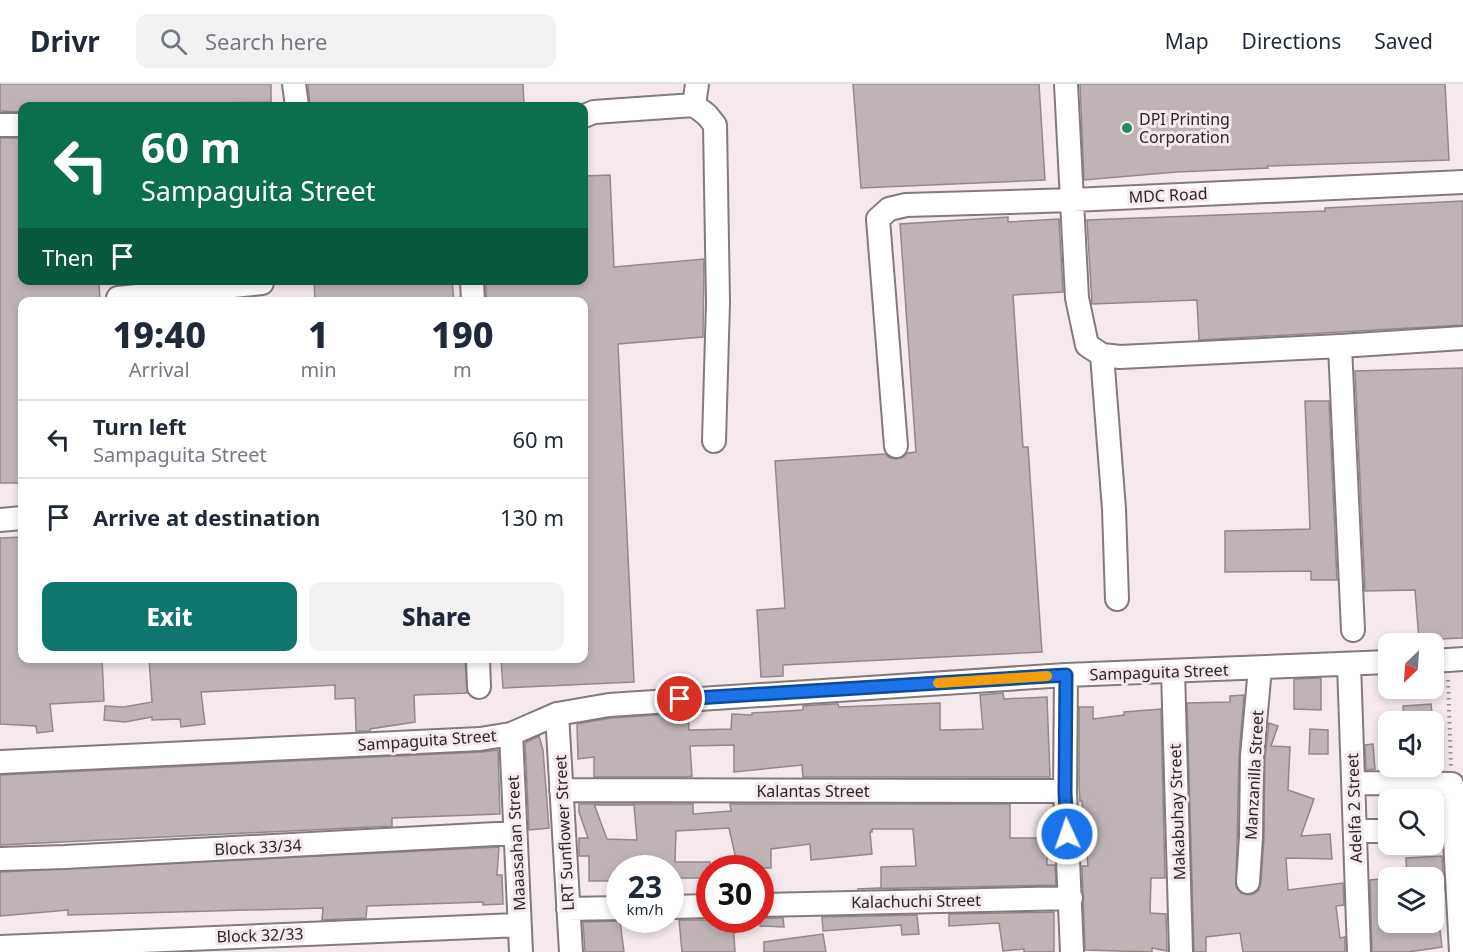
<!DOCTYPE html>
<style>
body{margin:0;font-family:"Noto Sans",sans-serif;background:#f2f2f3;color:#1f2937;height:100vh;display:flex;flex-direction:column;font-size:22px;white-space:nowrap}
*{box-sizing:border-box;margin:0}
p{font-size:20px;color:#747a83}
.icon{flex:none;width:33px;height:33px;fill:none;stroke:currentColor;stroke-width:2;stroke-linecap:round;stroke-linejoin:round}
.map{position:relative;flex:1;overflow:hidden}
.sheet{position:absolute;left:18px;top:213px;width:570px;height:366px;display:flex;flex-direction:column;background:#fff;border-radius:12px;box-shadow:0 3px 9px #0003}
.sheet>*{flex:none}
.banner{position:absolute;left:18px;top:18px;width:570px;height:183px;border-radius:12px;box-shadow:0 3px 9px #0003;background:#0b6e4f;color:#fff;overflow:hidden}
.needle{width:39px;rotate:205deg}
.buttons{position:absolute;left:1378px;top:549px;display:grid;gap:12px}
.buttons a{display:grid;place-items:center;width:66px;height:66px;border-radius:12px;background:#fff;box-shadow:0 3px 9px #0003;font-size:30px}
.speed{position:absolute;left:606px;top:771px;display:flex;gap:12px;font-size:30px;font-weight:700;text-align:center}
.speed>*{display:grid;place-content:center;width:78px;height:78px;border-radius:50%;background:#fff;box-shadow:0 3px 9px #0003;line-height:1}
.speed small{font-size:15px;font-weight:400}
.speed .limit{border:9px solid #d22;background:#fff;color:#111}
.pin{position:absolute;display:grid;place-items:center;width:51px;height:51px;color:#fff;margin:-26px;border:3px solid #fff;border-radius:50%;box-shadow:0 2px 6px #0007}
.me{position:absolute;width:66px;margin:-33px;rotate:357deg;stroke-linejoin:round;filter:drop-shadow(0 0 4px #0008)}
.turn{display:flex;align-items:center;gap:21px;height:126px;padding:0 24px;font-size:27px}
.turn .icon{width:78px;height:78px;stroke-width:2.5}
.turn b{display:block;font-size:42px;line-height:51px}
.then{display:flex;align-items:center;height:57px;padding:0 24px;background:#0003;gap:12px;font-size:22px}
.eta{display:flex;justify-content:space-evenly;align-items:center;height:102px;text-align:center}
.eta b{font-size:36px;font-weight:800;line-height:42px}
.action{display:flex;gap:12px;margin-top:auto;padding:12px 24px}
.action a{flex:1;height:69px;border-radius:12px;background:#0f766e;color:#fff;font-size:24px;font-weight:800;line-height:69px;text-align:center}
.action a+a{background:#f2f2f3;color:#1f2937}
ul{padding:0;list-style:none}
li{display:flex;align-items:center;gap:18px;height:78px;padding:0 24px;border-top:2px solid #e0e1e3}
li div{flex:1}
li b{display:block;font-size:22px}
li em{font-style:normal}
header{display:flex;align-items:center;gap:36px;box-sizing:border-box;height:84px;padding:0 30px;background:#fff;border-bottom:2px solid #e0e1e3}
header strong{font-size:28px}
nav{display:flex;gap:33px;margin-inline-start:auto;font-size:21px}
.search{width:420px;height:54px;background:#f2f2f3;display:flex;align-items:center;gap:15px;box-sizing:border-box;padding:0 21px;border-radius:12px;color:#747a83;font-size:22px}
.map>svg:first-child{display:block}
.building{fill:#bfb3b5;stroke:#938889;stroke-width:1.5}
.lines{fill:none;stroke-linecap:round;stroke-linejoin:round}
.minor-casing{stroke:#857a7b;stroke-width:26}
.path{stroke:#968e8f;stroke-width:4;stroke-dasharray:1.5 4.5;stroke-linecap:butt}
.minor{stroke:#fff;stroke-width:22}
.route-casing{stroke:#114b97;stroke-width:15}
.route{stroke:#1a73e8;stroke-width:10}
.slow{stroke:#f59e0b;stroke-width:10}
.poi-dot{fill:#2c885e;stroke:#f5e9eb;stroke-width:2}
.labels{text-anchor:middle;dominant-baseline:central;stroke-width:6;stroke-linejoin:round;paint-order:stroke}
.poi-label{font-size:16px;fill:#2b2727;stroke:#f5e9eb;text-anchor:start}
.street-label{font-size:16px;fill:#2b2727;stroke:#f5e9eb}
</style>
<header>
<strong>Drivr</strong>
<div class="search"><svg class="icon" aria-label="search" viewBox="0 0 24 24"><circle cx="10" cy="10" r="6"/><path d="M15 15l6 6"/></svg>Search here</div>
<nav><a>Map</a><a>Directions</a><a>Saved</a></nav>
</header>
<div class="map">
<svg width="1463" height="868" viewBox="0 0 1463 868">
<rect width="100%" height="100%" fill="#f5e9eb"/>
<path class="building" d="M0,0h271v18l-249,4v6l-22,-1z
M308,0h215l1,22h-131v-2l-83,2z
M853,0h186l6,96 -184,8z
M1080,0h365l4,76 -182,6 1,2 -91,4 -93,8z
M0,54h22v142h77l1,22h-78v181h-22z
M610,91l4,92 90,-8 -1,78 -85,7 16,338 -131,6 -2,-30h83v-356h-98v-22h98v-104z
M1463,117v124l-264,15 -2,-40 -105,4 -5,-84 238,-9v-3z
M1008,133v5l51,-3 4,73 -50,3 10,152h5l14,205 -259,13v11l-22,1 -4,-67 28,-2 -10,-147 110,-7 5,4 6,1 7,-2 5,-4 8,-1 -16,-228z
M314,196h138l2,22h-139z
M1463,284v270l-44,2 -4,-50 -50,1 -10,-220z
M1305,317h24l8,179h-26v-9l-86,1v-41l85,-2z
M22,453v121h80l2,43 -54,3 3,27 -16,2 -1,-7 -36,-2v-186z
M149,574h316l2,35 -53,2 1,27 -45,7v2h-14l-1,-33 -20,1v-14l-134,7 4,32 -24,3 -1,-8 -28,1v-3l-27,5 -21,-2 1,-14 19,1 28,-5z
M1321,594v32l-27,-1v-30z
M1003,609l1,6 43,-2 3,80h-247l-1,-12 -68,7v-27l-44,1 2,30 -6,1h-92v-20l-16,2 -1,-35 34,-6 77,-5 1,17 42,-1 1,-15 20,1v-2l51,-3v-4l31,-2h4l1,3 101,-4v27l43,-1 -3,-34z
M1244,611l-5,61 -3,131 5,6 7,2 6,-1 5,-4 2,-7 3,-46 1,-80 4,-34 9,3 -7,20 19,1 -2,43 26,9 -13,37 29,-2 2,25 -46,-1 2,32 55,-7 1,22 -8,1 4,32 5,-1v15h-102l-3,-19 -34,4v15h-12l-7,-249 43,-1v-6z
M1431,620l2,18h-29l-1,-16z
M1079,623h14v12l31,-4v-3l37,-3 4,169h-14l-1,35 16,1 1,37 -15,-3v4l-67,-2 -3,-84h6l-6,-65h-2l-1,-16z
M1310,645l18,1v24h-19z
M539,652l4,14 6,78 -20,2 -4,-87z
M1373,660l2,25 -9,1 -1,-25z
M498,666l2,64 -108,4v8l-392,19v-70l481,-23z
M579,720h15l13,35 30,1 -3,-35h-39v-1h98v10l38,-3 -1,-7h280v34h37v27h8l1,20 -199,4 24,-1v-21l35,-1 -3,-37h-41v3h-2l2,22 -61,6 -1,-16 -39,5v19h-33l-9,-40 -53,3 -1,31h35v16h-40v-10h-50v13h-31v-25h-10v-18h9l-9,-26z
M499,763l-2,28h5l1,29 -20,1v-3l-116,4 -1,12 -44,2 1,-12 -255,7v-5l-68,6v-44z
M1442,772l2,34 -10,1v-13h-27l-1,-20z
M1389,794v44h50l3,25 -34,5h-36l-2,-72z
M1054,828v40h-30v-3l-21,2 -4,-28 -50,3v-12z
M917,831l2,19 -17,1 -1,-10 -78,6 -1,-14z
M760,834h23l1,9 -24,-1z
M679,836h54l2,32h-53z
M620,837l4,31h-39l-2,-30z
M823,850l3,18h-62v-10z"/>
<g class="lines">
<defs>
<path id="minor" d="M294,0l3,22
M697,0l-3,21 13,10 8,10 3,177 -4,139
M1066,0l11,214 10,47 15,10 18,2 220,-11 123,-8
M584,32l10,-4 100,-7
M0,41h22
M472,196l1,22
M118,214l144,-15
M1340,262l13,284
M1102,271l12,154 3,90
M896,362l-18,-227 11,-10 17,-4 167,-5 390,-18
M0,436l22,-2
M478,574l1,29
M1434,577l29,-2
M1349,580l10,288
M1173,587l8,281
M1066,591l-1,116 7,161
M557,630l14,238
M511,650l10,218
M0,678l480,-23 31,-5 46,-20 52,-9 457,-30 323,-13
M1354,699l98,1 9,168
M561,706l504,1
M1355,747h34
M0,775l65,-2 450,-24
M1248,798l3,-45 1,-81 8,-88
M760,821l311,-7
M670,823l40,-1
M568,825l52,-1
M0,863l519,-22"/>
</defs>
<use href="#minor" class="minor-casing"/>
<path class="path" d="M1448,596l3,86"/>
<use href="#minor" class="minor"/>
</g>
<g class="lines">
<defs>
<path id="route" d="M680,615l386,-24 -1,117 2,42"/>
</defs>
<use href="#route" class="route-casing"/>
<use href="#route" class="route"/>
<path class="slow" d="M938,599l109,-7"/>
</g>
<circle class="poi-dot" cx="1127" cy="44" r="6"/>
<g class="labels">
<g class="poi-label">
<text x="1139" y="35">DPI Printing<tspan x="1139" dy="18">Corporation</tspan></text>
</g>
<g class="street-label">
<text transform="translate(1168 111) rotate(-3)">MDC Road</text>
<text transform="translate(1159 588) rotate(-2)">Sampaguita Street</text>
<text transform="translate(427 656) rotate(-4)">Sampaguita Street</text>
<text transform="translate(1254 691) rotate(-87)">Manzanilla Street</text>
<text x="813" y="707">Kalantas Street</text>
<text transform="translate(1354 724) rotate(-92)">Adelfa 2 Street</text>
<text transform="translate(1177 728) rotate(-92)">Makabuhay Street</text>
<text transform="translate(564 749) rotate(-93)">LRT Sunflower Street</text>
<text transform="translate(516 759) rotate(-93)">Maaasahan Street</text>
<text transform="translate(258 763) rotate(-3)">Block 33/34</text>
<text transform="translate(916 817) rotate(-1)">Kalachuchi Street</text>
<text transform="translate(260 851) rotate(-2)">Block 32/33</text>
</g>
</g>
</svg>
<div class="buttons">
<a><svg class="needle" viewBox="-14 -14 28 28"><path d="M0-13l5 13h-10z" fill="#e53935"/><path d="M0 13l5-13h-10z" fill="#747a83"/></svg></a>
<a><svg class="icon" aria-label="sound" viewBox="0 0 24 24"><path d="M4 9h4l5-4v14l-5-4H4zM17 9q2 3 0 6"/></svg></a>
<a><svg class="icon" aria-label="search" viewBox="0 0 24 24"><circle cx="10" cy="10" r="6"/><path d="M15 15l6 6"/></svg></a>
<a><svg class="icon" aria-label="layers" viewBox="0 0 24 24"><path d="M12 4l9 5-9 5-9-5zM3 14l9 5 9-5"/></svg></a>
</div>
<div class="speed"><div>23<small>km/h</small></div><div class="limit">30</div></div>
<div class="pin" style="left:680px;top:615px;background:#d93025"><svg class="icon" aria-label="arrive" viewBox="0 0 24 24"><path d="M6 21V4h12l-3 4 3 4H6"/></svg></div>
<svg class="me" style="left:1067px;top:750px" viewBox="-20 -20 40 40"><circle r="17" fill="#1a73e8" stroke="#fff" stroke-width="3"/><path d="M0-11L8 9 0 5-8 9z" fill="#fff"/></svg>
<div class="banner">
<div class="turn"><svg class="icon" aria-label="left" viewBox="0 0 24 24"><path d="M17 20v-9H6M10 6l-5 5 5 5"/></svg><div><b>60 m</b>Sampaguita Street</div></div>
<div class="then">Then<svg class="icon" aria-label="arrive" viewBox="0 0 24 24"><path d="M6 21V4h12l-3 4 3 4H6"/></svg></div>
</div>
<section class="sheet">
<div class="eta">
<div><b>19:40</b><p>Arrival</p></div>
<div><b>1</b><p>min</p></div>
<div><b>190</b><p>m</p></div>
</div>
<ul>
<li><svg class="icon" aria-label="left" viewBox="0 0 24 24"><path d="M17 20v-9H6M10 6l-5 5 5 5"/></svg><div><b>Turn left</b><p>Sampaguita Street</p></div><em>60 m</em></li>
<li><svg class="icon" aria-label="arrive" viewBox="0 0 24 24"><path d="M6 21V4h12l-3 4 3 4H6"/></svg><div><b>Arrive at destination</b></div><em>130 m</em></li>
</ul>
<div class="action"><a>Exit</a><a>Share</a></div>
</section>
</div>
